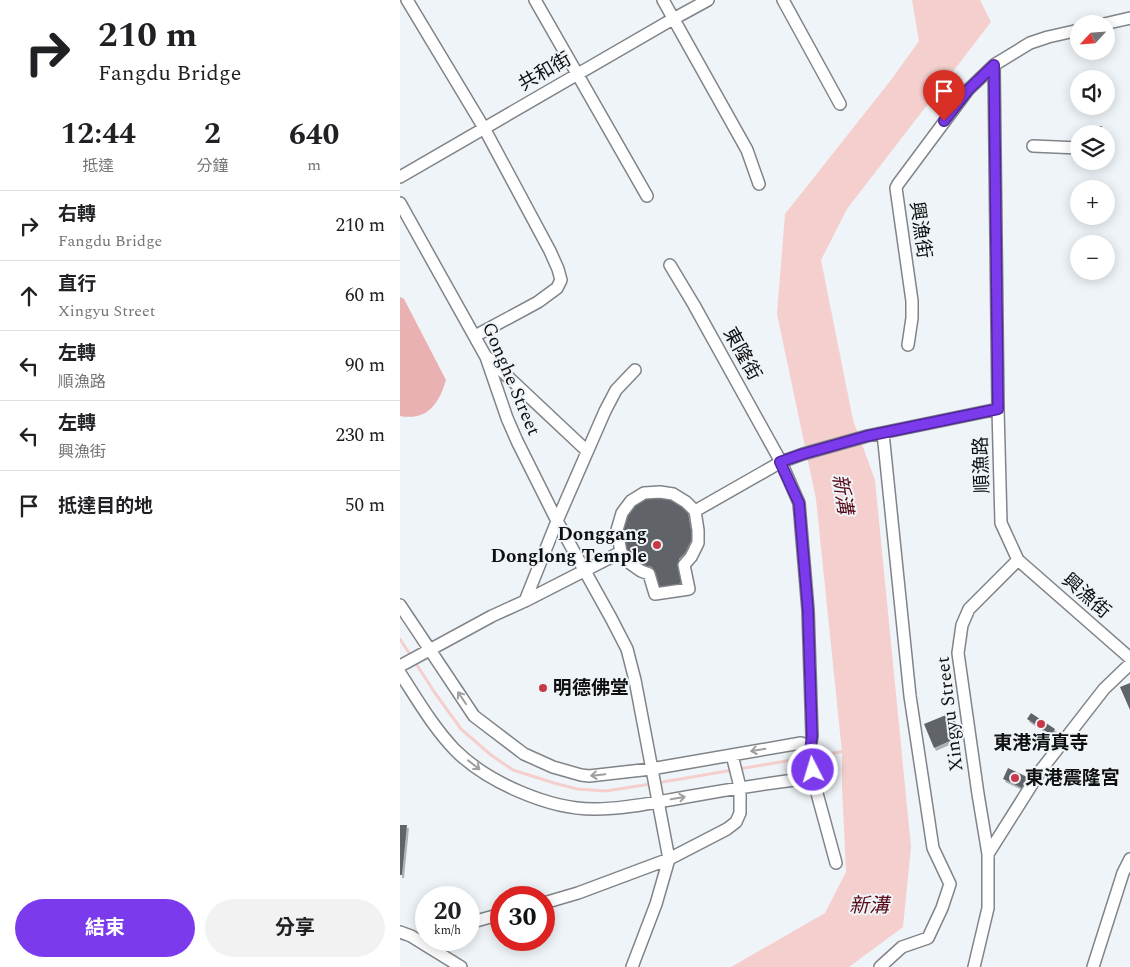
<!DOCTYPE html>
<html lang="zh-TW">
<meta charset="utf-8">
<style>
body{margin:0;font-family:Spectral,"Noto Sans TC",serif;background:#f2f2f2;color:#202124;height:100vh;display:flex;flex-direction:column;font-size:19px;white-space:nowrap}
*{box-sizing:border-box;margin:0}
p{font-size:16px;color:#757577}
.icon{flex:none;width:28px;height:28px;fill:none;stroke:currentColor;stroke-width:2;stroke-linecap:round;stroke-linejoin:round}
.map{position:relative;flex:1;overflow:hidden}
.drawer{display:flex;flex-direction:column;background:#fff;width:400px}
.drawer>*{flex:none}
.top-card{background:#fff;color:#202124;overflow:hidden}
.needle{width:32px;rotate:244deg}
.fabs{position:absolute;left:670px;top:15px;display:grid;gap:10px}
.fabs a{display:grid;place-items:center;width:45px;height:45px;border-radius:50%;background:#fff;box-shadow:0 2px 12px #0003;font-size:25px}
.speed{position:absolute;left:15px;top:886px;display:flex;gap:10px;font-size:25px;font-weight:700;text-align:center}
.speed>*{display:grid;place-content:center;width:65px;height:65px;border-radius:50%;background:#fff;box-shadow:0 2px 12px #0003;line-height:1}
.speed small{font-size:12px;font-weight:400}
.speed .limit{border:8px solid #d22;background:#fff;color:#111}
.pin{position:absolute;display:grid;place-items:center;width:42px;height:42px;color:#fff;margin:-51px -21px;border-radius:50% 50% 50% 0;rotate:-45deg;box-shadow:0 0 5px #0007}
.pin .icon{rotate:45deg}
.me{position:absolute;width:55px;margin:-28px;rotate:355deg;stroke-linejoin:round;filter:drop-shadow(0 0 4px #0008)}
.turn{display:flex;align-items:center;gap:18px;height:105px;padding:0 15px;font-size:22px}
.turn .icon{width:65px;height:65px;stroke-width:2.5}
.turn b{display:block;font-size:35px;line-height:42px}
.eta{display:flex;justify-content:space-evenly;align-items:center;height:85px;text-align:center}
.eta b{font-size:30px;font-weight:700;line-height:35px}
.cta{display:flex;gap:10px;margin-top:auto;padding:10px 15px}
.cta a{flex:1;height:58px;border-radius:30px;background:#7c3aed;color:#fff;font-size:20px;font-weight:700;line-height:58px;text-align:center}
.cta a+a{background:#f2f2f2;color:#202124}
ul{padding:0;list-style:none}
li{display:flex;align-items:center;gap:15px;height:70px;padding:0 15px;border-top:1px solid #e0e0e0}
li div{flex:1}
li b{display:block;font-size:19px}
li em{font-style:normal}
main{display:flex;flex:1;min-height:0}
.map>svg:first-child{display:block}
.green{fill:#e9b1b1}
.water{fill:#f4cfce}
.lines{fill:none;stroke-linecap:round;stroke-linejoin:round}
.stream{stroke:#f4cfce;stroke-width:3}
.building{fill:#606467;filter:url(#shadow)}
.minor-casing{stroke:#808488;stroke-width:14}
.minor{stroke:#fff;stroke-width:11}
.oneway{stroke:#9f9fa0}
.route-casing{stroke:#51269a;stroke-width:12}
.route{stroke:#7c3aed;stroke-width:9}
.poi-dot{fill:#c83848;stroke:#eff4f8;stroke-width:2}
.labels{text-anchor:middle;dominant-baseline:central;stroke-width:4;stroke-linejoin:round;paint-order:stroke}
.street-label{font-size:19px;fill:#0e1011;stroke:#eff4f8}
.poi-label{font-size:19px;font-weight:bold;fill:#0e1011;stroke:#eff4f8;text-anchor:start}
.water-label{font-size:20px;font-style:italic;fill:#580b17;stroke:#eff4f8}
</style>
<main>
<section class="drawer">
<div class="top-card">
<div class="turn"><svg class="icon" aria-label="right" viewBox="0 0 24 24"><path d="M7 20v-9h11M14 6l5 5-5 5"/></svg><div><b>210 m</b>Fangdu Bridge</div></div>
</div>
<div class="eta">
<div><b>12:44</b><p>抵達</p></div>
<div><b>2</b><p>分鐘</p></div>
<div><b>640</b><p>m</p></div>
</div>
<ul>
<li><svg class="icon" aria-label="right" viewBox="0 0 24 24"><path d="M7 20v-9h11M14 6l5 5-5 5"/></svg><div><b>右轉</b><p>Fangdu Bridge</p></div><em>210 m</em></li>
<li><svg class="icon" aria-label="ahead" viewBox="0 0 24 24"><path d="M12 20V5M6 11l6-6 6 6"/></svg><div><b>直行</b><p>Xingyu Street</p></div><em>60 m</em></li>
<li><svg class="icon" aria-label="left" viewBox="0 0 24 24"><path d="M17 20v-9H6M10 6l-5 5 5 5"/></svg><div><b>左轉</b><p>順漁路</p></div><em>90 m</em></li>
<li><svg class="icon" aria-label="left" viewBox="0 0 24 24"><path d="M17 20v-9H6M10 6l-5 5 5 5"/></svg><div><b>左轉</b><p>興漁街</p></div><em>230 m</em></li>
<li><svg class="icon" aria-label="arrive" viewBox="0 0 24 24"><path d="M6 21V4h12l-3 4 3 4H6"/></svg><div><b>抵達目的地</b></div><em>50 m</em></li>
</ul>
<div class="cta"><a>結束</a><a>分享</a></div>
</section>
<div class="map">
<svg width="730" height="967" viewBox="0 0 730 967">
<defs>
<filter id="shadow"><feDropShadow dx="2" dy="3" stdDeviation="0" flood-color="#0004"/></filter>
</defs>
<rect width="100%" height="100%" fill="#eff4f8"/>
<path class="green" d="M0,297l4,2 42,81c-7,23 -18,41 -46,36z"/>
<path class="water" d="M512,0h68l11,22 -144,187 -26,51 32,160 22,60 36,367 -8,80 -54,40h-118l94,-54 21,-41 -4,-85v-35l-26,-253 -39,-185 8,-100 106,-134 28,-39z"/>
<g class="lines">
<path class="stream" d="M0,639l35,54 26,36 30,26 22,15 41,13 23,6 29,2 45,-7
M339,769l107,-18
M257,783l76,-13"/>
</g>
<path class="building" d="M689,126h13v8h-13z
M259,498l22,4 7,11 3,17v11l-6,12 -6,6 4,24 -25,5 -6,-21 -9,-2 -9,-7 -8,-10 -3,-18 3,-15 8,-10 12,-6z
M730,683v27l-10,-23z
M551,713l10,23 -27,12 -10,-24z
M631,713l24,16 -3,6 -25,-16z
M608,768l19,9 -5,11 -19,-9z
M0,825h7l-5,50h-2z"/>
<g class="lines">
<defs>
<path id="minor" d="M7,0l77,128 66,123 8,18 3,11 -4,8 -19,14 -63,34
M135,0l112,196
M263,0l84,150 12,34
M383,0l57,104
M704,24l26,-6
M594,65l4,344 3,114 17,37 112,98
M633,146l46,2
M706,149h1
M0,177l266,-154 42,-23
M0,203l86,154 21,61 10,23 40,80 54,97 16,31 8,31 34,179 -13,45 -24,63
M270,265l24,40 87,157 18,41 9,107 4,126 -2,14
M508,345l4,-27v-17l-16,-113 2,-4 70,-94 26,-25 36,-22 18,-6 31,-7
M88,358l99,93
M260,492l13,2 13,8 9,9 3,19v13l-7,14 -7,8 5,24 -34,5 -6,-20 -8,-3 -10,-7 -10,-12 -4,-22 5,-17 9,-12 13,-8z
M295,511l86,-49 22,-8 64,-18 131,-27
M125,601l32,-80 48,-110 11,-21 19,-20
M0,605l74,111 50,38 29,13 28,8 8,1 62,-7 150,-26c12,4 12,21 11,32l-10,4c-39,5 -77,11 -116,18 -30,5 -60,12 -90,12 -46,1 -109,-27 -141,-59 -22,-23 -38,-51 -55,-77
M0,666l92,-50 33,-15 96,-49
M412,775l24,88
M588,854l53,-84 63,-81 26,-25
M144,903l34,-10 91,-34 58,-30 9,-7 4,-9v-26l-8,-32
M69,923l32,-9
M0,932l11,4 50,31
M480,967l22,-20 26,-9 14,-30 8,-24 -17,-36 -23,-152 -27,-263
M574,967l14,-59v-54l-10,-60 -20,-141 4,-28 7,-16 49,-49
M693,967l30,-94 7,-14"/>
</defs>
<use href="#minor" class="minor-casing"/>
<use href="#minor" class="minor"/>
</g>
<defs><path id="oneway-shaft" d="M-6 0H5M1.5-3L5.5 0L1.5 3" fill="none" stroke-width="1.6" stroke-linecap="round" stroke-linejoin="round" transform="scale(1.25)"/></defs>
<g class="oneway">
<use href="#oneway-shaft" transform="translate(62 698) rotate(-124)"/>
<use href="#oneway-shaft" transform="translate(358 750) rotate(171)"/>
<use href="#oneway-shaft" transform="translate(74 765) rotate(38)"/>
<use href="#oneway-shaft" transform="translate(198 775) rotate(174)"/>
<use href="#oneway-shaft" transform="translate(278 798) rotate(-10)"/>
</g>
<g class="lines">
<defs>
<path id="route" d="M413,770l-3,-20 2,-14 -4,-126 -9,-107 -19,-41 23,-8 64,-18 131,-27 -4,-344 -26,25 -24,31"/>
</defs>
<use href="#route" class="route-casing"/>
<use href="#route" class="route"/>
</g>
<g class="poi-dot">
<circle cx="257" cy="545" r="5"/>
<circle cx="143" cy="688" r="5"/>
<circle cx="641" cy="724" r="5"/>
<circle cx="615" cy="778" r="5"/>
</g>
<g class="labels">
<g class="street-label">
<text transform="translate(145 72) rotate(-30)">共和街</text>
<text transform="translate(520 230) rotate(82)">興漁街</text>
<text transform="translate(342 354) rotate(61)">東隆街</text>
<text transform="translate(111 379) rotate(67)">Gonghe Street</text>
<text transform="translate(582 465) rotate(-92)">順漁路</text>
<text transform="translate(686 596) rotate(41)">興漁街</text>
<text transform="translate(550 714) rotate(-97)">Xingyu Street</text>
</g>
<g class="poi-label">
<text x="247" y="534" text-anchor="end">Donggang<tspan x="247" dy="22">Donglong Temple</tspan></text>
<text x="153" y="688">明德佛堂</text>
<text x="641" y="743" text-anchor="middle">東港清真寺</text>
<text x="625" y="778">東港震隆宮</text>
</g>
<g class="water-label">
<text transform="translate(442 494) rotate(81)">新溝</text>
<text x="469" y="906">新溝</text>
</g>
</g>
</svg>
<div class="fabs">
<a><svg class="needle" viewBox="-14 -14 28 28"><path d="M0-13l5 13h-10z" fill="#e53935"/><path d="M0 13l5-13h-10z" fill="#757577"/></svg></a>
<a><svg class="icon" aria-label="sound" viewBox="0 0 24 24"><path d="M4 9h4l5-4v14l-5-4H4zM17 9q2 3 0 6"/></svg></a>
<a><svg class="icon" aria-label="layers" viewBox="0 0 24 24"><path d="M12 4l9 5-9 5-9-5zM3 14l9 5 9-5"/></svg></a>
<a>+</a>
<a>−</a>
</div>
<div class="speed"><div>20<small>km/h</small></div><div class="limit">30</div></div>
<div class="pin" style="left:544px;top:121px;background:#d93025"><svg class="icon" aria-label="arrive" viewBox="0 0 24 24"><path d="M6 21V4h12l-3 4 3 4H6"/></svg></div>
<svg class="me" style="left:413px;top:770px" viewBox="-20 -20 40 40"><circle r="17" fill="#7c3aed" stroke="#fff" stroke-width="3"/><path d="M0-11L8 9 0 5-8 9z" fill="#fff"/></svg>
</div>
</main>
